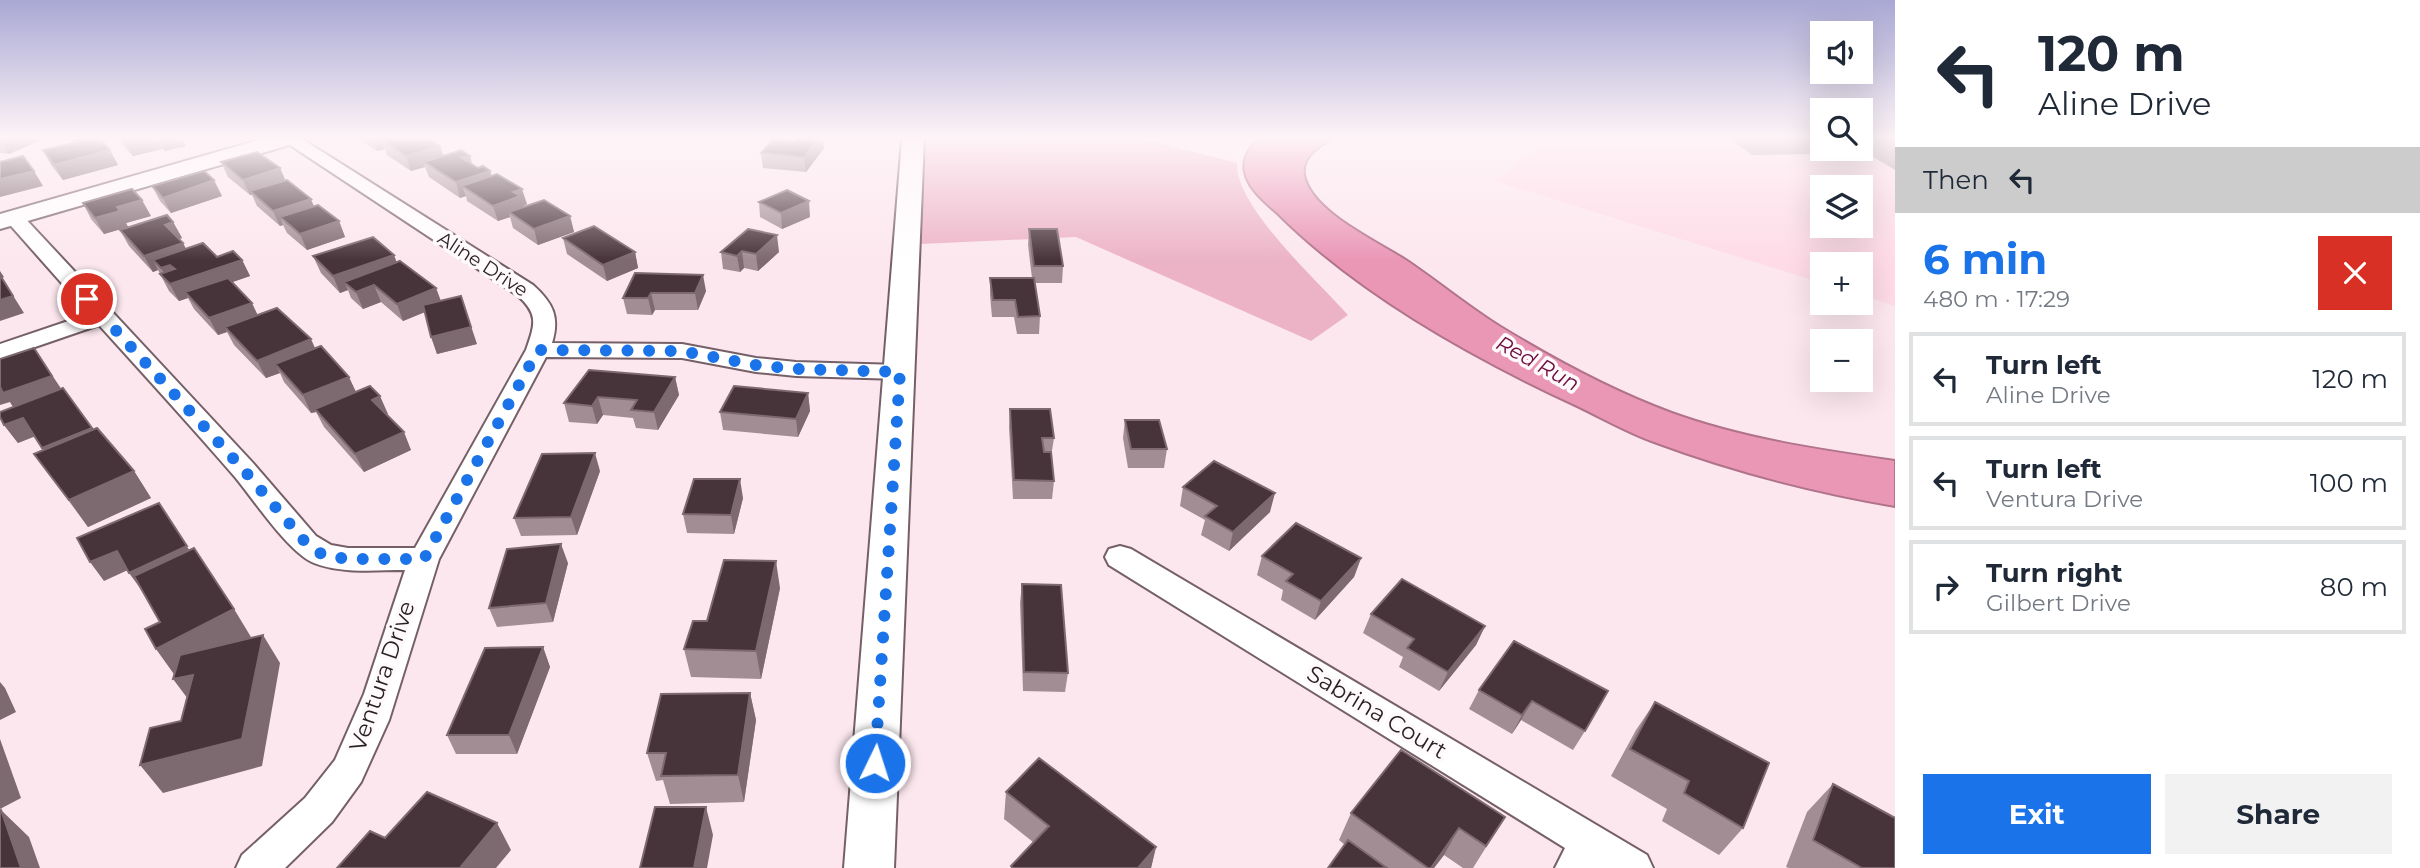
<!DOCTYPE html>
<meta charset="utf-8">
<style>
body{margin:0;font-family:Montserrat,sans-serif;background:#f2f2f3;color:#1f2937;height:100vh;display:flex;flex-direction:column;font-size:26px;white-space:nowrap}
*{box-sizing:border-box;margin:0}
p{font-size:23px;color:#747a83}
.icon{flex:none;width:38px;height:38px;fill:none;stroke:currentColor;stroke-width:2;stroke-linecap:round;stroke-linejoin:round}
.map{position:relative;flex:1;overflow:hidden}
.drawer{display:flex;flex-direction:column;background:#fff;width:525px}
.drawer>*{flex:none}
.guide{background:#fff;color:#1f2937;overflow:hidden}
.controls{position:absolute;left:1810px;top:21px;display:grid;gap:14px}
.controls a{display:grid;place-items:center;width:63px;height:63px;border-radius:0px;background:#fff;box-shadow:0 7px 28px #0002;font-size:35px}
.pin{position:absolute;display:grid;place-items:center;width:60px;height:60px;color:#fff;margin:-30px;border:4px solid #fff;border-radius:50%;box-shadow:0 2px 7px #0007}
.me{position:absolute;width:77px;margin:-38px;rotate:4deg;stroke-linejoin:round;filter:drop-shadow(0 0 5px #0008)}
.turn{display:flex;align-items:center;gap:24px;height:147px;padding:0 28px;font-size:32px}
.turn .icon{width:91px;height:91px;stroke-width:2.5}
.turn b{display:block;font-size:49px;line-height:60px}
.then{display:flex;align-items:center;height:66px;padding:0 28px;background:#0003;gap:14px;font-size:26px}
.round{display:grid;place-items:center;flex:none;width:74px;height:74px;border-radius:0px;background:#f2f2f3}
.headline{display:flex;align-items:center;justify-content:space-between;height:119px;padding:0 28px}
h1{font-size:42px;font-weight:700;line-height:52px;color:#1a73e8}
.button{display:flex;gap:14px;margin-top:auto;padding:14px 28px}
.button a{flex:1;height:80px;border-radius:0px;background:#1a73e8;color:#fff;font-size:28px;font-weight:700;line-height:80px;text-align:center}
.button a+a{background:#f2f2f3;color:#1f2937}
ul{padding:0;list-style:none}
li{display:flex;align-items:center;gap:21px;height:94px;margin:0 14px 10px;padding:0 14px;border:4px solid #e0e1e3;border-radius:0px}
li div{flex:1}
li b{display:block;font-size:26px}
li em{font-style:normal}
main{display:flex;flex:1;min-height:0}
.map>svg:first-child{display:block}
.built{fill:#fedbe7;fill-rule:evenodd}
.green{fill:#ecb3c7}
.water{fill:#ea97b6;stroke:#b0738a;stroke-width:2}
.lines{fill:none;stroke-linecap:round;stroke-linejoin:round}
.service-casing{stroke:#766067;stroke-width:4}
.minor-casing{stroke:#766067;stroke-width:4}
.tertiary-casing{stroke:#766067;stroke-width:4}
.service{fill:#fff;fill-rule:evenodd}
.minor{fill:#fff;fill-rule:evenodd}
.tertiary{fill:#fff;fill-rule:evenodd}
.wall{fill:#a28d94}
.shaded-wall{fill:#7d6970}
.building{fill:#47333a;stroke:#7d6970;stroke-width:2}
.route{stroke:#1a73e8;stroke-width:12;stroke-dasharray:0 21.6}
.labels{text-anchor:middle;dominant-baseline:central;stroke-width:7;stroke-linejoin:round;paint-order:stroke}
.street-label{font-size:19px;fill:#281f22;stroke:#fef9fa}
.water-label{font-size:21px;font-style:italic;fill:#6d0a3e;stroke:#fef9fa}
.near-street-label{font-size:23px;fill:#281f22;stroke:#fef9fa}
</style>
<main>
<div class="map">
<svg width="1895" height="868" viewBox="0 0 1895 868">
<rect width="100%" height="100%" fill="#fce7ee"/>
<path class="built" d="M1548,139h274v10h38v-10h35v167l-35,-11v-31h-38v19l-327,-102zM1822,187h38v39h-38z"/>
<path class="green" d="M926,139h217l94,24c-2,44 81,118 111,152l-37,26 -235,-104 -156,7z"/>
<path class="water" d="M1258,139h74c-12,8 -30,18 -27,36 7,37 76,67 104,86 31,21 60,45 92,65 54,33 111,64 171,86 72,26 147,37 223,48v47c-82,-14 -163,-35 -241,-64 -26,-9 -52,-24 -77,-36 -102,-47 -218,-112 -298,-191 -12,-11 -29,-24 -34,-40 -5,-14 2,-28 13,-37z"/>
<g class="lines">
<defs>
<path id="service" d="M1860,148h35v4l-49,1 -4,-2 3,-2z"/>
<path id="minor" d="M281,139h21l231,146c20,18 27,32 19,58l130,1 74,14 40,4 104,3 9,2 3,5 -3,5 -9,2 -104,-3 -40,-4 -74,-14 -136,-1 -107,202 -50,161 -28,62 -29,40 -47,46h-49l6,-13 63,-57 30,-38 29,-66 41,-124c-29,0 -63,4 -91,-7 -25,-10 -60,-63 -79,-86 -44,-51 -90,-101 -136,-152l-99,34v-15l89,-30 -85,-96 3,-4h14l232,249 63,73 15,9 17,3h67l111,-198c9,-26 13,-36 -9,-55z
M1834,149h19l2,2 -9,5z
M1120,546l11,3 516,306 6,13h-98l10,-20 -456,-283 -4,-8 4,-8z"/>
<path id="tertiary" d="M262,139h34l-3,5 -293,85v-15z
M902,139h22l-30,729h-50z"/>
</defs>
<use href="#service" class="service-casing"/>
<use href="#minor" class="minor-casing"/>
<use href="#tertiary" class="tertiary-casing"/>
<use href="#service" class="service"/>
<use href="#minor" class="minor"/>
<use href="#tertiary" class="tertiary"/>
</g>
<path class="wall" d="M0,139h43l-34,15 -9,-1z
M71,139h29l18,26 -55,15 -12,-15 -8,-15 31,-7z
M120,139h62l4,7 -21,5 -3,-2 -29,7 -8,-8z
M359,139h70l11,7 3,10 29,9 20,11 35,28 -4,2v1l47,9 4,16 -36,13 -25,-17 -3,-11 -12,4 -31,-20 -1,-5 -6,2 -31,-21 -4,-10 -14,4 -24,-16 -2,-6 -8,2z
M796,139h27l1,9 -18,24 -43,-4 -2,-15 34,-12z
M1731,139h91v6l-5,9 -65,1 -21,-15z
M1877,139h18v31l-27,-16z
M221,162l59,6 5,12 29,26 25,15 6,16 -38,13 -20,-17 -4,-8 -3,1 -23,-20 -5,-11h-2l-22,-18z
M152,186l70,10 -51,17 -11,-12z
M759,202l51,15 -28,12 -22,-12z
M83,203l68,13 -25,7 2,4 -24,7 -13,-15z
M173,222l9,16 -3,1 4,4 3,6 31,8 25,3 8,16 -18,6 26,33 57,34 41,43 32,22 -1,1 24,35 -47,22 -40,-45 -8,-15 -5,1 -27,-31 -4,-9 -14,5 -32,-33 -7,-13 -9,3 -24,-26 -6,-11 -9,3 -10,-10 -11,-21 -5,2 -24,-26 -9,-16z
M1029,229l34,37 -1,17h-28l6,33 -1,18h-22l-3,-17h-22l-2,-22v-17h42l-4,-33z
M563,238l72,14 3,16 -31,13 -40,-27z
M721,252h58l-21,19 -14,-3 -4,4 -17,-3z
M394,255l2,7 40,26 5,13 36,43 -40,10 -12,-42 -22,9 -22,-19 -18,7 -12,-11 -3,-8 -8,3 -19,-20 -8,-17z
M635,273l71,18 -8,19h-43l-3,5 -25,-1 -4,-16z
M0,359l61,30 32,41 41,41 17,27 -63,29 -54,-73 9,-4 -9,-14 -16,7 -14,-18 9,-18 -3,-5z
M675,377l4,18 -21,35 -22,-2 -3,-10 -30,-3 -6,9 -28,-2 -5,-19z
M808,393l2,18 -12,26 -75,-7 -3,-18z
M1010,409l44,29 -3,19 3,24 -2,18h-39l-4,-72z
M1125,420l42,29 -3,19h-36l-5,-30z
M600,471l-23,64 -56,1 -7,-18z
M1183,487l87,25 -41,39 -28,-16 4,-15 -25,-14z
M743,498l-9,36 -47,-1 -4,-19z
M1262,556l99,2 -7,19 -39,43 -34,-20 2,-10 -26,-15z
M568,563l-15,59 -56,5 -8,-19z
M1022,584l46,89 -3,19 -42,-1 -3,-88z
M780,588l-19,91 -70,-2 -7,-28 23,-28z
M1371,614l114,12 -9,19 -37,46 -40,-24 4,-10 -40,-24z
M1514,641l71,90 -12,19 -52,-30 -9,14 -43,-25 10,-19z
M543,647l7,20 -33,87h-61l-9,-19z
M750,693l6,27 -12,82 -74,2 -7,-24 -7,1 -9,-28z
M1655,702l88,126 -24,27 -57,-34 5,-12 -56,-33 25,-46z
M1833,784l62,84h-106l-3,-1 21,-55z
M1006,792l150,55 -5,21h-140v-2l22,-24 -29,-23z
M1351,813l154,4 -32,51h-10l-19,-13 -10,13h-106l17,-23 -6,-5z"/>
<path class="shaded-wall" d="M0,139h43l-34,15z
M72,139h23l-19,6z
M135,139h22l5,10 -29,7 -8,-14z
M158,139h24l4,7 -21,5z
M373,139h40l-32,1 4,9 -8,2z
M818,139h5l1,9 -18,24 -2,-15z
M440,146l5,14 -21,2 1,5 -14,4 -5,-15z
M110,150l8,15 -55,15 -9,-15z
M470,156l4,15 -12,-13z
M280,168l7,16 -37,7 2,4h-2l-7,-15z
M34,171l9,15 -43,11v-18z
M490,171l5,15h-33l4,10 -6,2 -4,-16z
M214,180l8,16 -51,17 -8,-15z
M522,189l5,15 -4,2 1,6h-15l1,5 -12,4 -5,-15 20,-14z
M311,199l6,15 -37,3 3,8 -3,1 -7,-15z
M142,200l9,16 -25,7 2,4 -24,7 -9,-16 22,-11z
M809,201l1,16 -28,12 -1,-16z
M570,216l4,16 -36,13 -4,-16z
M339,221l6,16 -38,13 -7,-16z
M173,222l9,16 -9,3 -8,-16z
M777,235l2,17 -21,19 -2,-17z
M183,243l8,16 -20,7 8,15 63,-21 8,16 -60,21 -5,-5 3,6 -9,3 -18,-33 -8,-8 5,10 -5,2 -9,-16z
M742,251l2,17 -4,4 -3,-16z
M635,252l3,16 -31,13 -4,-16z
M394,255l6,17 -56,10 4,8 -8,3 -7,-17z
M0,271l4,6 -2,1 22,35 -24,8z
M703,275l3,16 -8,19 -3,-17z
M374,285l7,17 -18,7 -7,-17z
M436,288l6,17 -39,16 -6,-17z
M651,293l4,17 -3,5 -4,-17z
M461,296l16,48 -40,10 -6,-17z
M252,303l8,17 -35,7 2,5 -9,3 -9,-17z
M311,339l8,18 -44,7 5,9 -14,5 -9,-17z
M34,348l30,45 -48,18 -6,-9 -10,3v-18z
M349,377l8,17 -42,15 1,3 -5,1 -8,-18z
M675,377l4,18 -21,35 -4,-18z
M808,393l2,18 -12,26 -2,-18z
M380,396l8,18 -8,4 -8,-18z
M598,397l5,18 -6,9 -5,-18z
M23,418l13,18 -18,7 -14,-18z
M92,428l12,18 -49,20 -13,-18z
M404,432l7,18 -47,22 -9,-18z
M595,453l5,18 -23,64 -6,-18z
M134,471l17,27 -63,29 -19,-27z
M740,479l3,19 -9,36 -3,-19z
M1275,493l-5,19 -41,39 4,-19z
M171,522l28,43 -56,27 -14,-19z
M561,544l7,19 -15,59 -7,-19z
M117,551l13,18 -26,12 -14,-19z
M1361,558l-7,19 -39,43 6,-19z
M776,561l4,27 -19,91 -5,-28z
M234,609l17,28 -75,40 -20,-28z
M1485,626l-9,19 -37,46 9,-19z
M263,635l17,28 -18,103 -99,27 -23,-28z
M543,647l7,20 -33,87 -8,-19z
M193,675l1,32 -21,-28z
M0,682l5,6 11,24 -16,8z
M750,693l6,27 -12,82 -6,-27z
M1532,701l-11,19 -9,14 10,-19z
M0,739l21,59 -21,11z
M706,807l7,28 -6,33h-13z
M1,810l28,27 11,31h-19z
M497,823l14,27 -15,18h-36z
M1459,828l-15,27 -10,13h-3z
M1156,847l-5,21h-13z"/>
<path class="building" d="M89,139h11l10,11 -56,15 -11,-15z
M122,139h13l-10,3z
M385,139h44l11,7 -34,10 -25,-16z
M773,139l22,2 1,-2h22l-14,18 -43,-4z
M1758,139h64l-63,1z
M461,150l9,6 -8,2 16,10 5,-2 7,5 -34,11 -32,-20z
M257,152l23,16 -37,12 -22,-18z
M23,156l11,15 -34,8v-17z
M204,171l10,9 -51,18 -11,-12z
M497,174l25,15 -9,3 7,4 -27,10 -31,-20z
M287,180l24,19 -38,12 -23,-20z
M132,189l10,11 -25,7 3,4 -25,7 -12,-15z
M787,190l22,11 -28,12 -22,-11z
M544,200l26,16 -36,13 -25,-17z
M318,205l21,16 -39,13 -20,-17z
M167,215l6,7 -8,3 18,18 -39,13 -24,-26z
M594,226l41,26 -32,13 -40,-27z
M748,229l29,6 -21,19 -14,-3 -5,5 -16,-4z
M1029,229h28l6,37h-29z
M373,237l21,18 -61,21 -20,-20z
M203,243l14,14 16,-6 9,9 -72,24 -10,-10 15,-5 -5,-4 -9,3 -8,-8z
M400,261l36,27 -39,16 -23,-19 -18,7 -12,-10z
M635,273l68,2 -8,18h-44l-3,5h-25z
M0,275l13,21 -13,4z
M228,278l24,25 -43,15 -24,-26z
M990,278h44l6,38 -22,1 -3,-17h-22z
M461,296l10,31 -40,10 -8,-32z
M277,308l34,31 -54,22 -32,-34z
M321,346l28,31 -46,18 -28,-31z
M34,348l18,28 -49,17 -3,-6v-28z
M589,370l86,7 -21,35 -23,-2 6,-10 -39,-3 -6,9 -28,-3z
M370,386l10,10 -8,4 32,32 -49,22 -40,-45z
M734,386l74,7 -12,26 -76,-7z
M63,388l29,40 -50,20 -19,-30 -19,7 -4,-8v-5z
M1010,409h40l4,29h-12l2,14h7l3,29 -40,-1z
M1125,420h34l8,29h-36z
M97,428l37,43 -65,29 -35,-46z
M595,453l-24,64 -57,1 28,-64z
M1214,461l61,32 -42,39 -28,-16 12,-10 -34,-19z
M694,479h46l-9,36 -48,-1z
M159,503l28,43 -58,27 -12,-22 -27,11 -13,-24z
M1296,523l65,35 -40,43 -35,-20 7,-7 -31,-18z
M561,544l-15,59 -57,5 18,-59z
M194,548l40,61 -78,40 -11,-20 15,-7 -26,-46z
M724,560l52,1 -20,90 -72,-2 9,-28h14z
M1402,579l83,47 -37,46 -41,-24 7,-9 -43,-25z
M1022,584l39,1 7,88 -44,-1z
M263,635l-21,104 -102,26 10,-37 31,-7 12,-46 -20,4 7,-24z
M1514,641l94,50 -23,40 -53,-30 -10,14 -43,-25z
M543,647l-34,88h-62l38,-87z
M750,693l-12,82 -77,1 5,-23h-19l14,-59z
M1655,702l114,61 -26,65 -59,-35 5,-12 -59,-32z
M1401,750l104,67 -19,29 -27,-18 -28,40h-3l-77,-55z
M1039,758l117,89 -18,21h-125l-2,-2 38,-40 -43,-34z
M1833,784l62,34v50h-33l-49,-28z
M427,792l70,31 -37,45h-123l33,-37 15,7z
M655,807h51l-12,61h-54z
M1,810l20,58h-21v-57z
M1348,840l39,28h-59z"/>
<linearGradient id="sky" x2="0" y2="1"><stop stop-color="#a9a8d4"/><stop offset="0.53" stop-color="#fef4f7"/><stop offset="1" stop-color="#fef4f7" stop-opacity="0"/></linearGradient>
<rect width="1895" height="260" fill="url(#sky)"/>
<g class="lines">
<path class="route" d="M87,299l156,170 63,74 17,12 25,4h76l114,-209 144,1 74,14 40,4 104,3 -25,391"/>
</g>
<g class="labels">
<g class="street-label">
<text transform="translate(483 264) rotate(33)">Aline Drive</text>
</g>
<g class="water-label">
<text transform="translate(1538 363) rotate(29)">Red Run</text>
</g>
<g class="near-street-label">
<text transform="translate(382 676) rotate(-71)">Ventura Drive</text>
<text transform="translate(1377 712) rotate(31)">Sabrina Court</text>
</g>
</g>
</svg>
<div class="controls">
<a><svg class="icon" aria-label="sound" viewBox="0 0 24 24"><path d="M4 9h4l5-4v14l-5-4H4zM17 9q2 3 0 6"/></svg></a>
<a><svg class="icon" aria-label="search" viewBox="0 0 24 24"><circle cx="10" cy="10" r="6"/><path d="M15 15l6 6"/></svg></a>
<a><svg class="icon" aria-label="layers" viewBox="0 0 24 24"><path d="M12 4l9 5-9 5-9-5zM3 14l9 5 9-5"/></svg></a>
<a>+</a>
<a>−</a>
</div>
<div class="pin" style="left:87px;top:299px;background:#d93025"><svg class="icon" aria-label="arrive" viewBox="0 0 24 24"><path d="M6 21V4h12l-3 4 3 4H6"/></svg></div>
<svg class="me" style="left:875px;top:763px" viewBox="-20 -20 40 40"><circle r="17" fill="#1a73e8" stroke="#fff" stroke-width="3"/><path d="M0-11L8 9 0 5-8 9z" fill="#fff"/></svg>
</div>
<section class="drawer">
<div class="guide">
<div class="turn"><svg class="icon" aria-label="left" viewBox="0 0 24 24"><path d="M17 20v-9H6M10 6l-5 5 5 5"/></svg><div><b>120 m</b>Aline Drive</div></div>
<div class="then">Then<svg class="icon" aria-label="left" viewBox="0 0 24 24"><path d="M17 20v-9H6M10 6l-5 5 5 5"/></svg></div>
</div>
<div class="headline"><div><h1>6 min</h1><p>480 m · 17:29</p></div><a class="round" style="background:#d93025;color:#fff"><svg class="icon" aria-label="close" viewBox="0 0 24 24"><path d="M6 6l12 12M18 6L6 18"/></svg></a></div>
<ul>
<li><svg class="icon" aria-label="left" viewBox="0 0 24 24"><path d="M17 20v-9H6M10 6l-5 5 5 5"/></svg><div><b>Turn left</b><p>Aline Drive</p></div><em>120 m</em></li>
<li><svg class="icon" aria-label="left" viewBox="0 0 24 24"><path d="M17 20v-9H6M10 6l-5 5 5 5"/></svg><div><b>Turn left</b><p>Ventura Drive</p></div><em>100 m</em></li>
<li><svg class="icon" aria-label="right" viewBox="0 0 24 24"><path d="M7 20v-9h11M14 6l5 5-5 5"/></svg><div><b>Turn right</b><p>Gilbert Drive</p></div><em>80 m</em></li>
</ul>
<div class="button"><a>Exit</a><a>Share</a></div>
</section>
</main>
